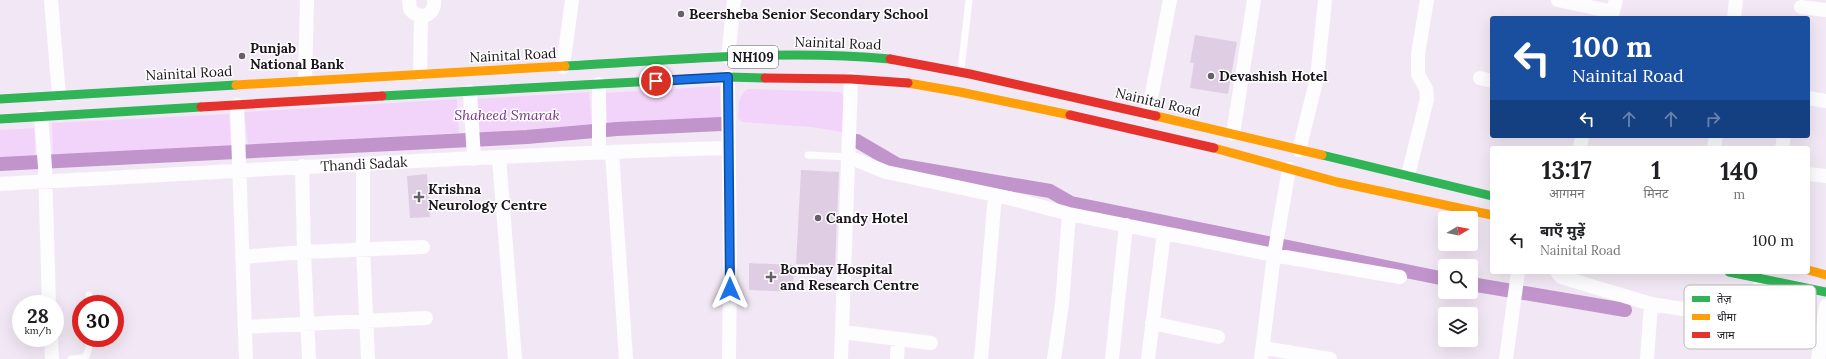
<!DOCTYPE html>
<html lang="hi">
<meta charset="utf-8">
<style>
body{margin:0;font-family:Lora,"Noto Sans Devanagari",serif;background:#f6f6f6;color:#202124;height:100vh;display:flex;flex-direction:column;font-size:15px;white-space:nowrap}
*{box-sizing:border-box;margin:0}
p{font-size:13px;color:#757577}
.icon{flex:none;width:22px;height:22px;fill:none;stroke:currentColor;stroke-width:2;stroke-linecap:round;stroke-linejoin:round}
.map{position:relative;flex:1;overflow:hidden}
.panel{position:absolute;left:1490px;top:146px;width:320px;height:128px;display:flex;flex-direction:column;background:#fff;border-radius:4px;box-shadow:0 4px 16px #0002}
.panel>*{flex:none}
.top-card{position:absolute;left:1490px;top:16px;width:320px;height:122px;border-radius:4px;box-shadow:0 4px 16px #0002;background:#1a4fa0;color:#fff;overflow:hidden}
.needle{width:26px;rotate:80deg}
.fabs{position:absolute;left:1438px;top:211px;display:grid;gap:8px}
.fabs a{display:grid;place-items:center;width:40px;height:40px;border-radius:4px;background:#fff;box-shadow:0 4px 16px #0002;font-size:20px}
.speed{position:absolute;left:12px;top:295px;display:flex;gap:8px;font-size:20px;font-weight:700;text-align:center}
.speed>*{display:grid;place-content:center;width:52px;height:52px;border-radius:50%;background:#fff;box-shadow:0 4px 16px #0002;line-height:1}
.speed small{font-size:10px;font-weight:400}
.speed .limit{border:6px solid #d22;background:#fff;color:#111}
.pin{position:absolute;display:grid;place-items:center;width:34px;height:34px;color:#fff;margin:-17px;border:2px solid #fff;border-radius:50%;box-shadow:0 1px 4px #0007}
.me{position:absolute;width:44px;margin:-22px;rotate:0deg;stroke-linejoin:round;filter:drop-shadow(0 0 3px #0008)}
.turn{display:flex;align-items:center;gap:14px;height:84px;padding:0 16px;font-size:18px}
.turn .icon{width:52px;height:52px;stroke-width:2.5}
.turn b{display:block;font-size:28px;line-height:34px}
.lanes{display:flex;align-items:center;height:38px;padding:0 16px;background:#0003;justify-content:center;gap:20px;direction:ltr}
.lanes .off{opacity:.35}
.eta{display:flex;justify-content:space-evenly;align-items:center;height:68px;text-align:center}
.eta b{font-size:24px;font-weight:800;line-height:28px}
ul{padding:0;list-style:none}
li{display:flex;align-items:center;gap:12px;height:52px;padding:0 16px}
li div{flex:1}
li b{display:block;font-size:15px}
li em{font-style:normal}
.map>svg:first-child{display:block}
.green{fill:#f2d4fa}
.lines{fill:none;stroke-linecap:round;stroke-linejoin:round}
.canal{stroke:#c195cc;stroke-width:14}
.building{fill:#dfcee3}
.lane{stroke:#fdfcfe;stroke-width:7}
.street{stroke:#fdfcfe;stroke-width:14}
.fast{stroke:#30b455;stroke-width:9}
.slow{stroke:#ff9f0a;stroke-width:9}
.jam{stroke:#e5322d;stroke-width:9}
.route-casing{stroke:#114b97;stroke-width:10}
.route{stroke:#1a73e8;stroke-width:7}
.poi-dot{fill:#675f69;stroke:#fff;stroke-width:1.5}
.labels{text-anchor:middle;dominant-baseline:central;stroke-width:3;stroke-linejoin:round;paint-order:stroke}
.shield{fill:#fff;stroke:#605b62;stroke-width:1}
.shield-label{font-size:13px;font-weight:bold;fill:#1c151e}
.poi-label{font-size:14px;font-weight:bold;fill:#1c151e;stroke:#fff;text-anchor:start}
.street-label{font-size:14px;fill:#1c151e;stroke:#fff}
.park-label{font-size:14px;font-style:italic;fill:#79308a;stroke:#fff}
.key{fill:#fff;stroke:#bbb9bc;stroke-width:1}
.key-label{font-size:11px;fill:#1c151e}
</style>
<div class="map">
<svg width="1826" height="359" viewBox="0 0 1826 359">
<rect width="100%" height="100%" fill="#f2e8f5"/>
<path class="green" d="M720,86l1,34 -114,3 -1,-30z
M748,89l93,3 3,5 -1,35 -32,-5 -69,-5 -4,-4c1,-11 -1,-23 10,-29z
M589,92l3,35 -114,8 -1,-36z
M457,99l2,34 -211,11 -4,-32z
M229,114l2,33 -178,9 -1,-33z
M34,128l2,37 -36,3v-38z"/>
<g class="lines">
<path class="canal" d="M857,141l41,24 152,26 21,12 374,76
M0,164l527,-27 90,-8 104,-5
M1471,284l154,26"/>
</g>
<path class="building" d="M1195,35l42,7 -9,52 -38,-6 4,-25h-4z
M801,170l38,2 -4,94 -39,-2z
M427,174l3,43 -20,1 -3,-42z
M749,263l45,2 -1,27 -44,-2z"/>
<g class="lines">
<path class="lane" d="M961,70l8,-70
M808,155l41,2
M89,304v-9
M71,359l12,-1 3,-2 3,-8v-10"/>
<path class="street" d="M51,0l8,95
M409,0l1,9c9,12 26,7 24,-9
M1558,0l55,12
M1801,7l25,3
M1611,18l5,-18
M1734,18l2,-18
M728,57l6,-57
M563,67l9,-67
M420,74l1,-57
M728,77l2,184 -1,98
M1480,78l12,3
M305,80l2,-80
M599,84v68
M470,92l4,67
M1808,98l18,3
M237,105l9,254
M1148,114l22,-114
M41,117l4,50 4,137
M1233,134l21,-134
M1580,148l2,-12
M1714,148l2,-12
M1782,148l2,-12
M1299,150l18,-72 8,-78
M612,152l14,207
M849,157l37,15 123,26 60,16 205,41 126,22
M499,158l16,201
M363,164v85l5,110
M302,166l2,86 5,107
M1808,174l18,2
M1408,175l19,-76 -1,-10 -8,-15v-20l9,-54
M0,184c243,-13 485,-29 728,-36
M242,257l62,-5 119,-5
M1557,272l4,5 90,27
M1152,323l66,14
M245,327l181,-9
M843,332l88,11
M51,338l1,21
M1264,348l66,11
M841,359l10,-280
M897,359l1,-20
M981,359l14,-164
M1054,359l8,-55 7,-90
M1112,359l14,-134
M1148,359l16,-126
M1261,359l13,-104 15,-86
M1506,359l12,-87
M1647,359l4,-55 39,6h50l17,-9 4,-21
M1818,359l8,-53"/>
<path class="fast" d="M565,66c108,-6 217,-17 325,-7
M382,96l346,-19 37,1
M0,99l236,-14
M0,119l201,-12
M1322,155l170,41
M1729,272l97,20"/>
<path class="slow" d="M908,83l52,9 110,23
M236,85l329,-19
M1156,116l166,39
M1214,148l123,34 155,33
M1808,270l18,5"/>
<path class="jam" d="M890,59l80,15 186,42
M765,78l86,1 57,4
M201,107l181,-11
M1070,115l144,33"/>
</g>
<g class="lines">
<defs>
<path id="route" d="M656,81l72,-4 2,212"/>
</defs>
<use href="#route" class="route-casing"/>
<use href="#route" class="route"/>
</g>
<g class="poi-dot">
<circle cx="681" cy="14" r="4"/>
<circle cx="242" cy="56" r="4"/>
<circle cx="1211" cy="76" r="4"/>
<path d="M417 191h4v4h4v4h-4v4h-4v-4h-4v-4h4z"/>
<circle cx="818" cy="218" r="4"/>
<path d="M769 271h4v4h4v4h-4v4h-4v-4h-4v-4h4z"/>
</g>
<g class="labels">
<rect class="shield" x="728" y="46" width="50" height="22" rx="3"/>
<g class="shield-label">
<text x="753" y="57">NH109</text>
</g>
<g class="poi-label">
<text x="689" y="14">Beersheba Senior Secondary School</text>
<text x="250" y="48">Punjab<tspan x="250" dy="16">National Bank</tspan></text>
<text x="1219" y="76">Devashish Hotel</text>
<text x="428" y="189">Krishna<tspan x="428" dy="16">Neurology Centre</tspan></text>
<text x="826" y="218">Candy Hotel</text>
<text x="780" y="269">Bombay Hospital<tspan x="780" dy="16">and Research Centre</tspan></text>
</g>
<g class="street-label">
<text transform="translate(838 43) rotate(2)">Nainital Road</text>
<text transform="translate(513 55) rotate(-3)">Nainital Road</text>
<text transform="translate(189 73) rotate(-3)">Nainital Road</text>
<text transform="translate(1158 102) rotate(13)">Nainital Road</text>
<text transform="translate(364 164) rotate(-3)">Thandi Sadak</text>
</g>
<g class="park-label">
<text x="507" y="115">Shaheed Smarak</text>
</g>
</g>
<rect x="1684" y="285" width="132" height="64" rx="6" class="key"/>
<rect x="1692" y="296" width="18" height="6" fill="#30b455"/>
<rect x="1692" y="314" width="18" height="6" fill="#ff9f0a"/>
<rect x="1692" y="332" width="18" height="6" fill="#e5322d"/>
<g class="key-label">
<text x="1717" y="303">तेज़</text>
<text x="1717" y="321">धीमा</text>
<text x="1717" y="339">जाम</text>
</g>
</svg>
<div class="fabs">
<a><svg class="needle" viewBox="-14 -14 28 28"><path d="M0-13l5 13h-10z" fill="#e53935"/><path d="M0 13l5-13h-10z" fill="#757577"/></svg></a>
<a><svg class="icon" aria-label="search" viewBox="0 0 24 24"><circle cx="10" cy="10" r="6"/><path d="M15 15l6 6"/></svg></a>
<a><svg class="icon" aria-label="layers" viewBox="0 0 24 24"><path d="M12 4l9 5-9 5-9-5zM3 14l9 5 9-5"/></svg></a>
</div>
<div class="speed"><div>28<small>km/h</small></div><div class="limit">30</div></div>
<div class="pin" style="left:656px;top:81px;background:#d93025"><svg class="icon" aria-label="arrive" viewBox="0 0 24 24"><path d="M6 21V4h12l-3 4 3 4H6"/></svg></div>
<svg class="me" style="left:730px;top:289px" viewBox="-20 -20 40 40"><path d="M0-17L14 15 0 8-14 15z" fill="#1a73e8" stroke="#fff" stroke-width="4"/></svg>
<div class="top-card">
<div class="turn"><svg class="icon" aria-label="left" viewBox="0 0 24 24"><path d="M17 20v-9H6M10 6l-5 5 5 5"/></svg><div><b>100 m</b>Nainital Road</div></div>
<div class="lanes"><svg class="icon" aria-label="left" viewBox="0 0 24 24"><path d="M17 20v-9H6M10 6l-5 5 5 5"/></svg><svg class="icon off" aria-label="ahead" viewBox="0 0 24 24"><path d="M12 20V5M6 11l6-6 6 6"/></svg><svg class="icon off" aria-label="ahead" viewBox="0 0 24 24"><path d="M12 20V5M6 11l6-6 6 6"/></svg><svg class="icon off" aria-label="right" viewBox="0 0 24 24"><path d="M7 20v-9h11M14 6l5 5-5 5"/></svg></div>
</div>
<section class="panel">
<div class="eta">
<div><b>13:17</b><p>आगमन</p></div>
<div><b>1</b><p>मिनट</p></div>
<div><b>140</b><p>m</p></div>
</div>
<ul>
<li><svg class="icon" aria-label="left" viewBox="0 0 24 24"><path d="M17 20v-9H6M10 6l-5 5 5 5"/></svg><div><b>बाएँ मुड़ें</b><p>Nainital Road</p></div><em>100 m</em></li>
</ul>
</section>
</div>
